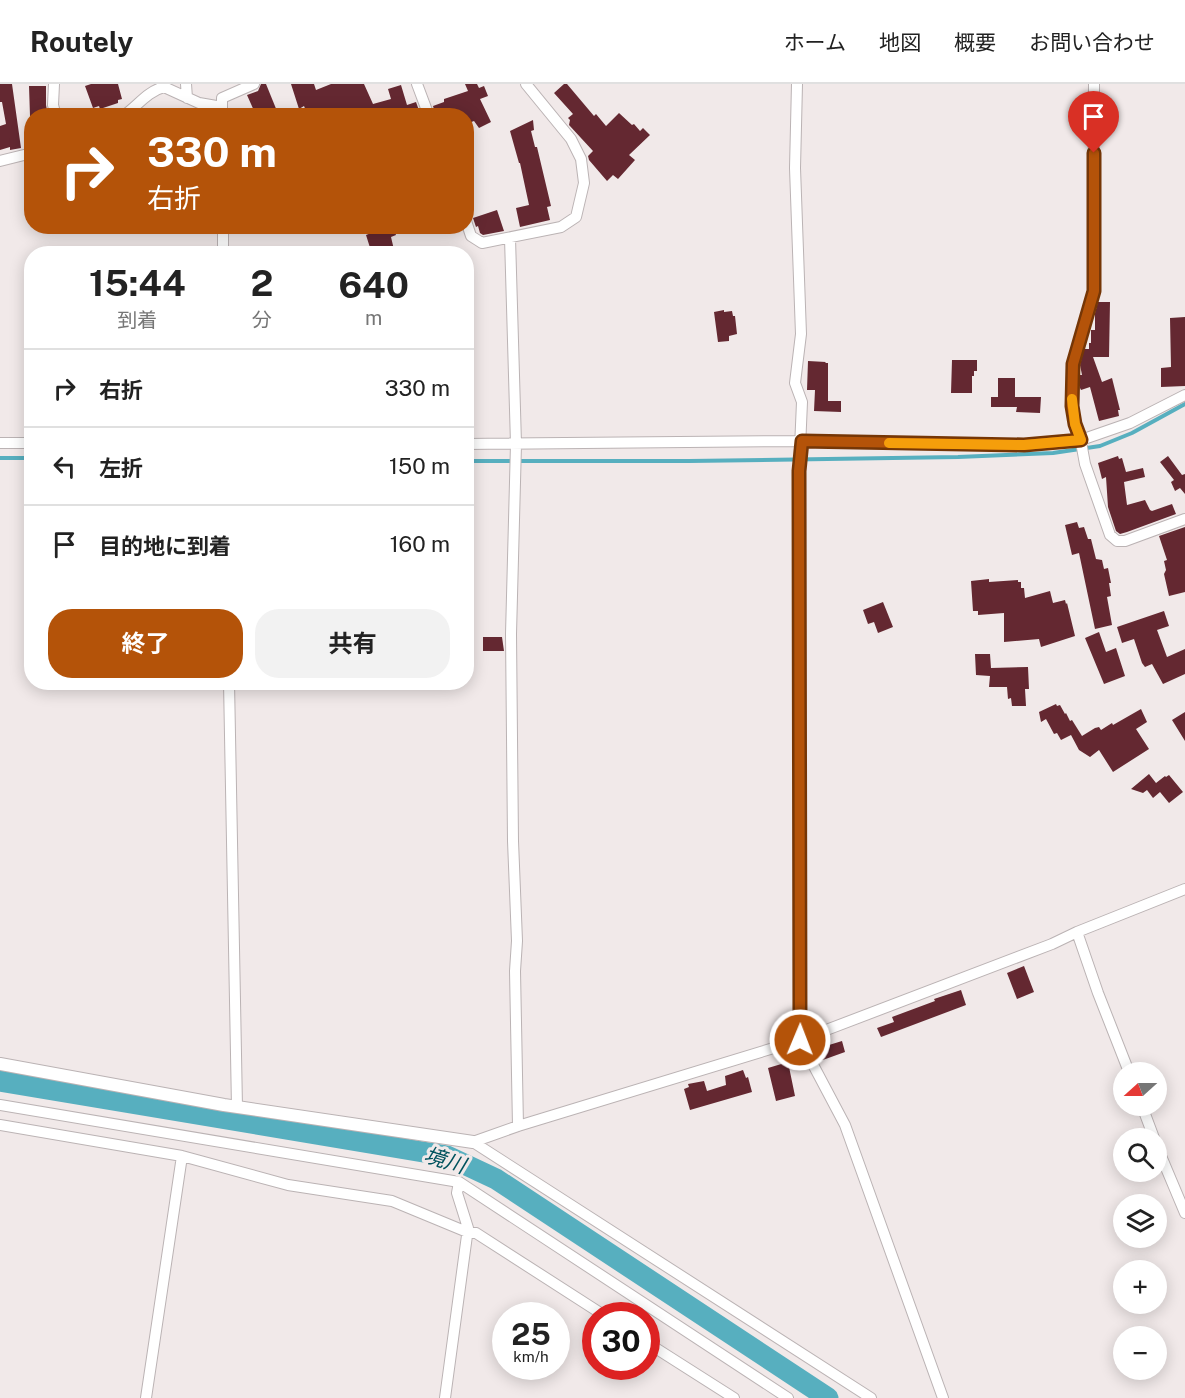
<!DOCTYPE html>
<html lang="ja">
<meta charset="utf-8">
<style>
body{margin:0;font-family:"Public Sans","Noto Sans JP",sans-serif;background:#f2f2f2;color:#222;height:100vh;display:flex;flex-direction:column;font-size:22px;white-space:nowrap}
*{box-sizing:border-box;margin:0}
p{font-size:20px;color:#767676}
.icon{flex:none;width:33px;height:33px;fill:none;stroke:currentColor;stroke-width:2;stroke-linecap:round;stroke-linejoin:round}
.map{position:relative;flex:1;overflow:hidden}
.drawer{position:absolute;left:24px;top:162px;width:450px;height:444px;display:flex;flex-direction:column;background:#fff;border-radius:24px;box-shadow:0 3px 15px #0003}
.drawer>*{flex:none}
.guide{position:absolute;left:24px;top:24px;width:450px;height:126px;border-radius:24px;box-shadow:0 3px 15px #0003;background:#b45309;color:#fff;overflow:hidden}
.needle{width:39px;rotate:249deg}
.tools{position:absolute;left:1113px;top:978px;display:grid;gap:12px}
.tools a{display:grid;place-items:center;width:54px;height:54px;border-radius:50%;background:#fff;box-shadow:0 3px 15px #0003;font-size:30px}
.speed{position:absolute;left:492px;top:1218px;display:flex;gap:12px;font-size:30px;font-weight:700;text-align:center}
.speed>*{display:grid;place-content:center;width:78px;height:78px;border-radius:50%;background:#fff;box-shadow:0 3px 15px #0003;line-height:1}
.speed small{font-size:15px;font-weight:400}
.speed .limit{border:9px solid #d22;background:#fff;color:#111}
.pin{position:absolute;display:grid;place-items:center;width:51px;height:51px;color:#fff;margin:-62px -26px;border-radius:50% 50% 50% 0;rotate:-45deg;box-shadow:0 0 6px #0007}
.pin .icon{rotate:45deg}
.me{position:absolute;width:66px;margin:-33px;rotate:1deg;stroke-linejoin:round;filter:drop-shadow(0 0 4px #0008)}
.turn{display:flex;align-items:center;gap:21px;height:126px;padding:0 24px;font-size:27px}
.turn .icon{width:78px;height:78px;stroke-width:2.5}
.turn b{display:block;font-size:42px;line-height:51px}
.eta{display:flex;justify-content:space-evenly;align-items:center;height:102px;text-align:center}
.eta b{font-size:36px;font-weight:700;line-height:42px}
.cta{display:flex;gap:12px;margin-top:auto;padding:12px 24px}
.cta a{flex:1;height:69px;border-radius:24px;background:#b45309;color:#fff;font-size:24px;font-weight:700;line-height:69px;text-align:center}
.cta a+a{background:#f2f2f2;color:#222}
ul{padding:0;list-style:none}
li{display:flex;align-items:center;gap:18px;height:78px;padding:0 24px;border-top:2px solid #e0e0e0}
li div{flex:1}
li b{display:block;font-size:22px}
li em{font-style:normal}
header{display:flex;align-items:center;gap:36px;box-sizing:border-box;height:84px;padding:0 30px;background:#fff;border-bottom:2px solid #e0e0e0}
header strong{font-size:28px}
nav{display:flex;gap:33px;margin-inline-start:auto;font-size:21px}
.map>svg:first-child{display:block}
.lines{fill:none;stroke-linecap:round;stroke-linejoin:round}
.stream{stroke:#57afbf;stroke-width:4}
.river{stroke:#57afbf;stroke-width:21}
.building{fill:#642831}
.minor-casing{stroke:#bbb3b4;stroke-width:12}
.tertiary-casing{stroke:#bbb3b4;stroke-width:14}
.minor{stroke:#fff;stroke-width:10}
.tertiary{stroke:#fff;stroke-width:12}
.route-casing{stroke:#753606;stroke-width:15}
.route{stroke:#b45309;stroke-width:10}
.slow{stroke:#f59e0b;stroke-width:10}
.labels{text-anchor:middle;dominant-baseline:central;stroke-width:6;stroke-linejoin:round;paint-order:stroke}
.water-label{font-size:21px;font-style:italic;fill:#00525d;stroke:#f1e9e9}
</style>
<header>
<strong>Routely</strong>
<nav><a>ホーム</a><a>地図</a><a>概要</a><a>お問い合わせ</a></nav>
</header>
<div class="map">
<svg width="1185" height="1314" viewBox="0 0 1185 1314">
<rect width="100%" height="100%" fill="#f1e9e9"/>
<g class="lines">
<path class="stream" d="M0,374h32
M466,377h223l269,-4 95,-4 47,-7 32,-13 53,-29"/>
<path class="river" d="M0,997l447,75 49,23 332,219"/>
</g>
<path class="building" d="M0,0h12l9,64 -11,2v-3l-10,3v-24l6,-2 -4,-22h-2z
M91,0h27l4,15 -4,1v3l-18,6 -1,-3 -6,2 -8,-22z
M261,0h5l13,32h-10l-3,-7 -11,4 -8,-18 11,-4z
M291,0h23l2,6 15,-6h33l9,20 18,-5 -3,-10 13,-4 6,20 9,-3 5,14h-113l-4,-10 -5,3z
M465,0h12l2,4 5,-2 4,10 -8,3 11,23 -12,6 -5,-7 -8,3v-8h-30l-3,-10 11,-4v-3l24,-8z
M564,0h3l27,32 2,-2 10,12 13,-13 13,12 2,-1 6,7 3,-3 7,7 -21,20 6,5 -17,19 -5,-4 -6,6 -18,-21 -1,-4 5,-5 -24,-26 1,-5 -2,-2 5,-4 -19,-21z
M29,2h17v19l2,11h-18z
M533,36l1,10 -3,1 4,16h2l14,59 -4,1 3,13 -30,7 -4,-19 13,-3 -9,-42h-1l-9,-32z
M497,126l7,21 -21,4 -3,-2 -2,-7 -2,1 -3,-9z
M389,142h4l3,9 -5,2 4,17h-23l-6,-19z
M1098,218h12l-1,55h-16l9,25 10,-4 8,32h-2l1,6 -20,5 -9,-34 -9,3 -1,-2v-13h2l-2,-10 4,-16h5v-6h2v-13h4v-17z
M724,226v2l8,-1 1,5h2l2,18 -8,2v5l-11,1 -4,-30z
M1185,233v69l-24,1v-19l10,-1 -1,-49z
M952,276h25v11h-3v5h-2v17h-21z
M808,277l18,1 -1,1h3v38h13v11l-27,-1 1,-21h-8z
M998,294h17v19h26l-1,16 -24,-1 1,-5h-26v-10h7z
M1118,372l1,3 3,-1 4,14 17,-4 2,9 -21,5 3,23 18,-5 5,10 2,1 20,-7 4,10 -49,18 -7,2 -4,-3 -8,-24 -2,-30 -4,2 -4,-16z
M1168,372l14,19 3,-1v20l-5,-6 -5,3 -4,-9 3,-2 -14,-18z
M1077,438l2,6 5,-1 4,12h3l5,20 6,1 2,9 4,-1 3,15h-2l2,13 -4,1 5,28 -17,4 -16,-76 -7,2 -7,-30z
M1185,443v65l-16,4 -5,-22 2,-4 -2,-9 3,-1 -8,-24z
M989,495v3l29,-2v2h3v6h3l1,10 25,-7 3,12 12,-3 1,4 1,-1 8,33 -34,11 -2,-8 -35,3v-29l-26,2v-4h-5l-2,-30z
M883,518l10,25 -15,6 -4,-11 -6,2 -5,-14z
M1164,527l5,15 -12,4 10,27 18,-8v25l-22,10 -11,-20 -7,3 -3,-4 -8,-24 -12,4 -5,-16z
M1099,548l7,20 10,-4 9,28 -21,8 -19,-46z
M483,553h19l2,14h-21z
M975,570h15l1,14 37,-1 1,22h-4l1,17h-14l-1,-8 -3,1 -1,-12h-18l1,-11 -14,-1z
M1056,620l1,2 3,-1 5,9 1,-1 4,8 2,-1 10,16 13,-8 4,-1 2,3 11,-7 1,2 28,-16 6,13 -11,7 13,20 -36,23 -14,-22 -9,7 -11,-7 -8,-15 -10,5 -4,-7 -3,1 -8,-15 -5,3 -2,-10z
M1185,628v29l-13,-21z
M1149,690l7,9 9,-7 1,1 3,-2 14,17 -14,11 -9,-11 -7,6 -6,-8 -4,3 -12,-4z
M1024,882l10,26 -17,7 -10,-26z
M961,906l5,15 -85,32 -4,-9 17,-6 -2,-5 43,-16 -1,-2z
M825,957l3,1 1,3 13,-4 3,11 -25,9 -8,-16z
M788,978l7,34 -19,5 -8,-33z
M743,986l3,8 2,-1 4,15 -62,18 -6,-21 5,-2 -1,-3 16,-3 3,10 19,-6 -1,-9z"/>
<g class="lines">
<defs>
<path id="minor" d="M54,0l-1,21 3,11
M186,0l1,14
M417,0l12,32
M797,0l-2,84 6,166 -6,49 7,19 -3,69 1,569 45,85 98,273
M1094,0l-1,207 -16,57 -4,16 -1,42 3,18 6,18 4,22 25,71 7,6h8l60,-22
M123,32c15,-10 23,-24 41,-29l35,16 23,4
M222,32v-18l32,-14
M0,77l32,-8
M466,137l5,15 11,7 79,-16 15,-10 8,-34 -3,-24 -10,-20 -45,-55
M223,142v28
M510,154l6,206 -5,190 2,207 4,100 -2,30 3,155
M0,359h32
M466,360l336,-3 222,4 57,-5 49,-17 55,-28
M229,598l8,425
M1077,848l21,61 31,79
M0,1021l459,77 329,216
M1142,1022l12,32
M0,1041l182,31 106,29 104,16 75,31 9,1 129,83
M473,1058l45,-16 282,-86 252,-96 25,-12 108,-43
M473,1058l398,256
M1156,1060l29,69
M646,1258l88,56
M146,1314l36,-242
M445,1314l23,-170 -11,-35 2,-11"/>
<path id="tertiary" d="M0,980l224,41 249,37"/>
</defs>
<use href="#minor" class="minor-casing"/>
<use href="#tertiary" class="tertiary-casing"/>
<use href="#minor" class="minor"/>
<use href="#tertiary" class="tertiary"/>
</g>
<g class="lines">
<defs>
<path id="route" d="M800,956l-1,-569 3,-30 222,4 57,-5 -6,-16 -3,-18 1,-42 21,-73v-138"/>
</defs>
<use href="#route" class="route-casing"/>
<use href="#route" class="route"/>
<path class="slow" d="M889,359l135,2 57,-5 -6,-16 -3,-25"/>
</g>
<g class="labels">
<g class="water-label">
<text transform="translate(445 1076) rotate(17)">境川</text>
</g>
</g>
</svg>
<div class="tools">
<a><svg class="needle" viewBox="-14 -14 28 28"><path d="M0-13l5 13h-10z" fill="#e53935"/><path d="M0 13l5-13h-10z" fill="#767676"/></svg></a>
<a><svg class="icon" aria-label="search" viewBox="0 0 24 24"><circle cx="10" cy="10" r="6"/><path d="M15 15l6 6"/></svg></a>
<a><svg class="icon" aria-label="layers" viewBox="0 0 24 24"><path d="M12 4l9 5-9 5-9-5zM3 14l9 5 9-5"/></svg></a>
<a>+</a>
<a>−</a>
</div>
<div class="speed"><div>25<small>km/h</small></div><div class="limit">30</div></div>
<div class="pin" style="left:1094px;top:69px;background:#d93025"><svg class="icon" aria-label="arrive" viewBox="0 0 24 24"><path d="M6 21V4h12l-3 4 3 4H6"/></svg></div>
<svg class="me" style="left:800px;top:956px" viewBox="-20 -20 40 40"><circle r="17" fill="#b45309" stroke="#fff" stroke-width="3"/><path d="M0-11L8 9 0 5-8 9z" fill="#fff"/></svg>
<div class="guide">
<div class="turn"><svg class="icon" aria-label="right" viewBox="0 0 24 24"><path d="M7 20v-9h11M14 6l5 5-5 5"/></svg><div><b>330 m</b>右折</div></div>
</div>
<section class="drawer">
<div class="eta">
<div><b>15:44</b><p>到着</p></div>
<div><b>2</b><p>分</p></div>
<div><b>640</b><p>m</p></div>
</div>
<ul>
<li><svg class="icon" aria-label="right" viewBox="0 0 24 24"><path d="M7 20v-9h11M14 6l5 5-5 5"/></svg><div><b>右折</b></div><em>330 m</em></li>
<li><svg class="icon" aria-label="left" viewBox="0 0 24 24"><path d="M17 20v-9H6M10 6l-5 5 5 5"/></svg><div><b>左折</b></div><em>150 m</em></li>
<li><svg class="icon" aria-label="arrive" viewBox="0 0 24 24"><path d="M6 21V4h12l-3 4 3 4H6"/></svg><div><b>目的地に到着</b></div><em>160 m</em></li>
</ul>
<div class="cta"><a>終了</a><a>共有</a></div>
</section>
</div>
